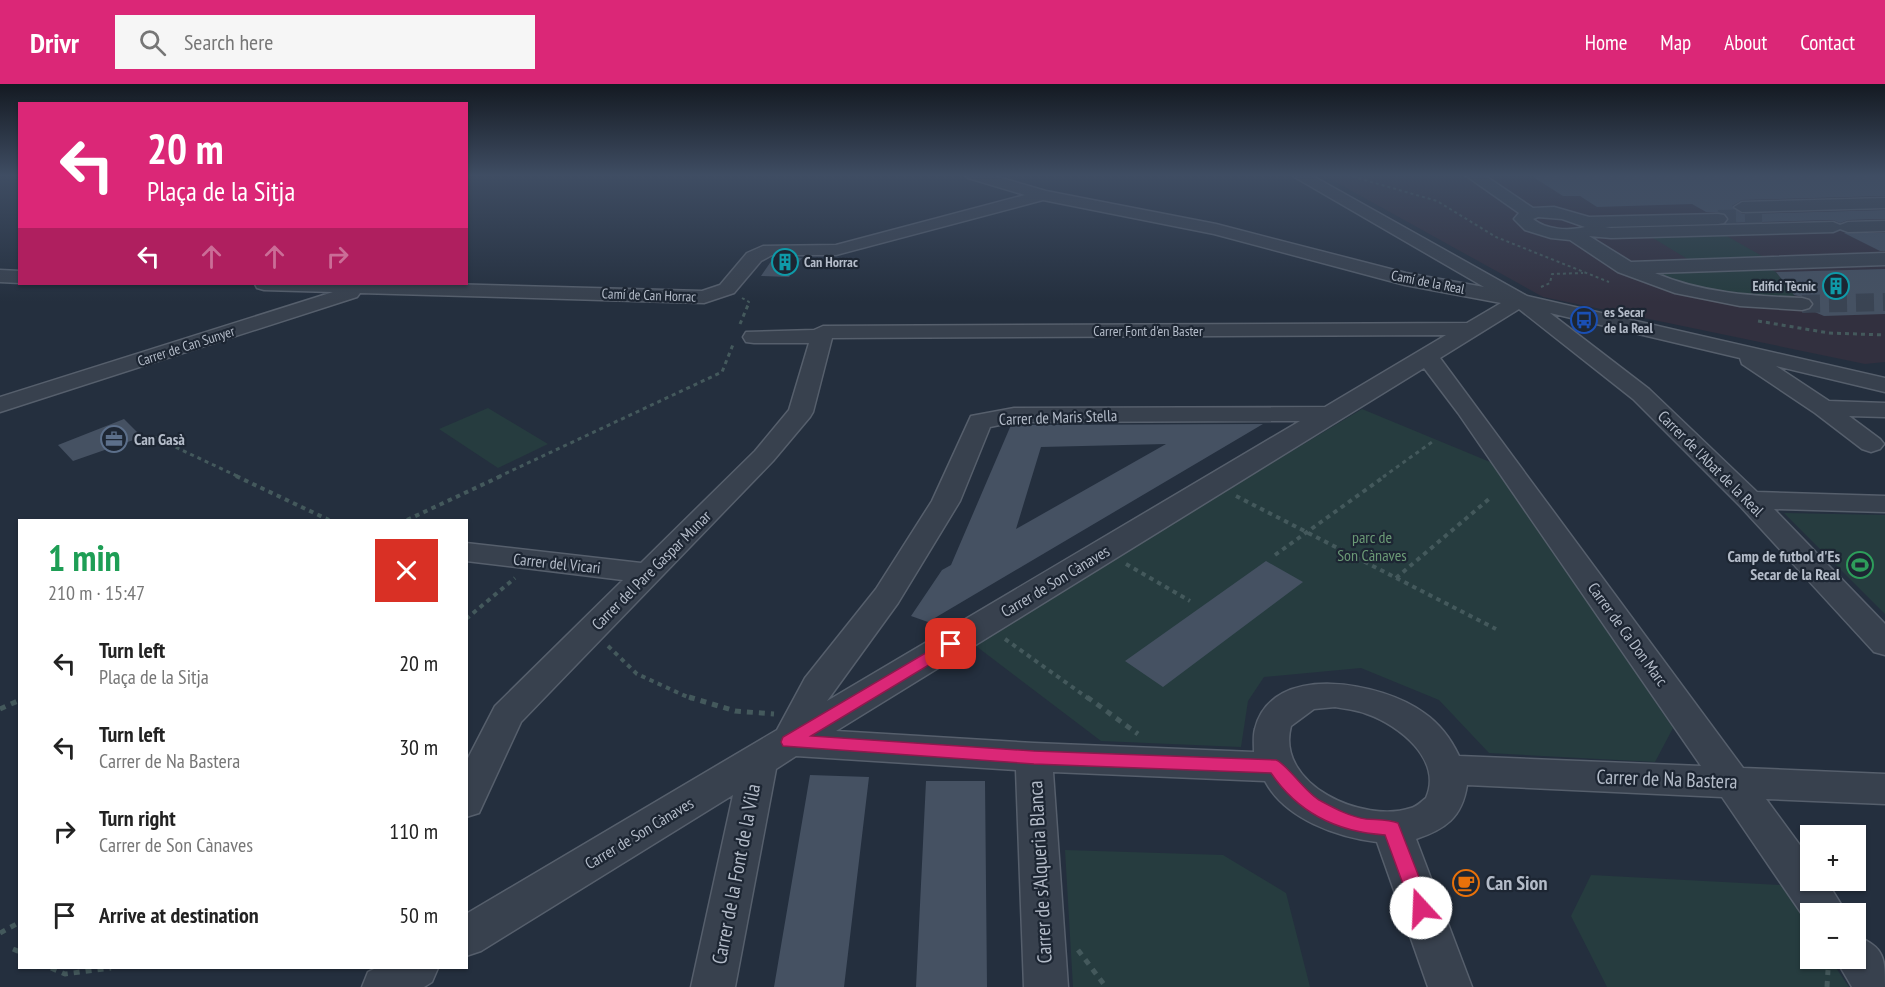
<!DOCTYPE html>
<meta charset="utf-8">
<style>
body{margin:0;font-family:"PT Sans Narrow",sans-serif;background:#f6f6f6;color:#222;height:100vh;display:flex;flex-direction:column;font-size:22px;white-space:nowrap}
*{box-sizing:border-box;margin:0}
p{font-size:20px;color:#767676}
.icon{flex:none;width:33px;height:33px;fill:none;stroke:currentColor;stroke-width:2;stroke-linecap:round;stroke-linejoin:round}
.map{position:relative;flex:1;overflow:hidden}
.details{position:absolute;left:18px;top:435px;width:450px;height:450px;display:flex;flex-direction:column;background:#fff;border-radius:0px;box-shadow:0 2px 4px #0004}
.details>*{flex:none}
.top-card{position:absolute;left:18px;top:18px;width:450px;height:183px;border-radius:0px;box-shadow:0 2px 4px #0004;background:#db2777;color:#fff;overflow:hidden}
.buttons{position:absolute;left:1800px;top:741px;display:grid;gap:12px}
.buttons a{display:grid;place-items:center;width:66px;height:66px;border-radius:0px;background:#fff;box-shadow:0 2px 4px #0004;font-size:30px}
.pin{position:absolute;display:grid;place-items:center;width:51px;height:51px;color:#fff;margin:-26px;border-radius:12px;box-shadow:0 3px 9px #0006}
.me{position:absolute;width:66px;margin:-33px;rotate:340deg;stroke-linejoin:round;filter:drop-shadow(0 0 4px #0008)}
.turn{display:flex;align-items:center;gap:21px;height:126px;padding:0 30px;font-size:27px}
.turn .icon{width:78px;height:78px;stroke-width:2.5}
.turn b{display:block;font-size:42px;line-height:51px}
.lanes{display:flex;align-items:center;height:57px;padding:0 30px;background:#0003;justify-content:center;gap:30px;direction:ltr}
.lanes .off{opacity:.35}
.round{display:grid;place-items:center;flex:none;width:63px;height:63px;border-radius:0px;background:#f6f6f6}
.overview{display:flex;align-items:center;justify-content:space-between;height:102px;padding:0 30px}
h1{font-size:36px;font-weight:700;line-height:45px;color:#1e9e55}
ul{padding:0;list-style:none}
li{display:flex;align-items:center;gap:18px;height:84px;padding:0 30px}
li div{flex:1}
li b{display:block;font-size:22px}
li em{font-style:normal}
header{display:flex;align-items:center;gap:36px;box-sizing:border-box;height:84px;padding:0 30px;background:#db2777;color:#fff}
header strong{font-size:28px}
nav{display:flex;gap:33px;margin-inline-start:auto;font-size:21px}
.search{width:420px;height:54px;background:#f6f6f6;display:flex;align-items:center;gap:15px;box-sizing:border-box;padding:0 21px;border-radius:0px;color:#767676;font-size:22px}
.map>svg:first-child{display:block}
.medical{fill:#32303f}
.green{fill:#263c3f}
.building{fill:#455162;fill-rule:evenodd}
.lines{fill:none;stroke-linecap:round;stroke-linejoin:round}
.minor-tunnel{stroke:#3a4453;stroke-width:18;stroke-dasharray:18 9;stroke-linecap:butt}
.minor-casing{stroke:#565f6c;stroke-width:3}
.path-far3{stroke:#44595c;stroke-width:2;stroke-dasharray:3 3;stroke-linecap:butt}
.path-far2{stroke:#44595c;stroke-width:3;stroke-dasharray:4 4;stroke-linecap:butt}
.path-far1{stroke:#44595c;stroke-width:4;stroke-dasharray:4.5 4.5;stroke-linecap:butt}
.path{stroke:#44595c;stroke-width:5;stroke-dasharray:6 6;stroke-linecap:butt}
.minor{fill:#38414e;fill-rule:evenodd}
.route{fill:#db2777;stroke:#8e194d;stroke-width:1.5}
.labels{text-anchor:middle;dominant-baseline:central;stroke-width:4.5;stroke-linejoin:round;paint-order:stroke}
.far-poi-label{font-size:14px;font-weight:bold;fill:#b4bcc9;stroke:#1d2633;text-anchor:start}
.far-street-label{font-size:14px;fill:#b4bcc9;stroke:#1d2633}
.street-label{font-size:16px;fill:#b4bcc9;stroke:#1d2633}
.poi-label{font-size:16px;font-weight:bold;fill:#b4bcc9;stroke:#1d2633;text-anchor:start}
.park-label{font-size:16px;fill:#6b9a76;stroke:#1d2633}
.near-street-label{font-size:20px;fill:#b4bcc9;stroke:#1d2633}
.near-poi-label{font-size:20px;font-weight:bold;fill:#b4bcc9;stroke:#1d2633;text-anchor:start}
</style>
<header>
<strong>Drivr</strong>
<div class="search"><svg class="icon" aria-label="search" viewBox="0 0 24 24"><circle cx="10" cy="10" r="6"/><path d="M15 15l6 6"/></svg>Search here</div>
<nav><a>Home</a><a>Map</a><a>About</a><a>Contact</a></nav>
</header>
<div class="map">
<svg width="1885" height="903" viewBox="0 0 1885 903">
<rect width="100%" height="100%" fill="#242f3e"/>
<path class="medical" d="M1323,91h562v187l-20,2 -322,-67z"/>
<path class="green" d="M1725,151l44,25 -75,3 -41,-25z
M1768,184l8,4 21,27 -89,-8 -56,-16v-4z
M488,324l60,36 -50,24 -59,-39z
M1362,325l133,55 178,264 -18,34 -166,-9 -50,-53 -78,-32 -97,9 -16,24 -7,46 -140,-6 -129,-98z
M1784,429l101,2v99z
M1065,766l158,5 63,38 24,94h-237z
M1591,791l191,10 28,43v30l20,1 19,28h-242l-36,-71z"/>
<path class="building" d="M1530,91h355v21l-143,4 -10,6 10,8 143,-4v9l-37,1 -8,3 -7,-3 -106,3 2,-4 -5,-6 -18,-1 -14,-8 -95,3 -17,-11h-17z
M1844,149h41v18h-5z
M774,173h20l8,1 -13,19 -28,-1z
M1885,185v45l-61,2 -14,-6 4,-6 -3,-5 -17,-4 -18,-23z
M124,335l18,18 -69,24 -15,-16z
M1263,340l-335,198 -17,-6 31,-46 9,-5 60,-140zM1166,360l-150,85 25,-82z
M1266,477l37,21 -140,105 -38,-26z
M810,691l59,2 -25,210h-70z
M926,697h59l2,206h-71z"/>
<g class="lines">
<path class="minor-tunnel" d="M1718,135l44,-1
M1802,220l83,-2"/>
<defs>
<path id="minor" d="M965,91h26l55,16 170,33 190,49 78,14 -193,-112h20l216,121 358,82v14l-109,-26 53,35 56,2v14l-36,-1 31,23 4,5 -4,5 -9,3 -9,-3 -47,-36 -73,-49 -2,-6 -190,-45 99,76 108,103 128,4v16l-111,-3 111,115v31l-11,-3 -134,-146 -107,-107 -114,-90 -79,49 303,410 142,6v30l-119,-5 44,60v21h16l21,34h-37v12l-88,-129 -255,-12c-5,33 -22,44 -51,54l56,148h-44l-51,-145c-40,-5 -92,-23 -112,-61l-212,-9 15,215h-44l-8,-217 -220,-14 -20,13 -41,218h-44l42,-192 -252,156 -15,5v-42l311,-184 28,-52 71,-89 56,-88 39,-85 43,-8 311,-1 121,-72 -614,3 -19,74 -3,5 -37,44 -252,261 -42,91 -13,4v-55l29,-56 128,-126 -157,-19v-18l175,20 114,-112 34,-41 20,-67h-55l-8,-1 -3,-5 3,-5 68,-2 9,-4 644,-3 34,-20 -96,-18 -191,-51 -171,-34 -207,55h-64l-11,6 -27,32 -30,10 -344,-10 -3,4 -357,115v-15l333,-105 -69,-2 -7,-2 -2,-4h192l255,7 18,-6 27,-32 16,-7 73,-1 189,-50 -57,-17zM1424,284l34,45 243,353 -242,-10c-8,-17 -19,-32 -35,-43 -40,-30 -152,-53 -169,16 -2,7 -1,15 -1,23l-220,-9 -198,-12zM1300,337l-473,280 71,-98 62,-102 30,-74 24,-5zM1335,623c11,2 22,3 32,7 32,11 76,46 59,84 -5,4 -10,9 -15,10 -47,16 -136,-23 -120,-82l23,-17z
M1465,91h19l49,33 21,-1 35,10 129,-3 6,1 3,4 -3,4 -6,1 -113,3 6,1 222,-6 7,3 8,-3 37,-1v10l-37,1 -8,-3 -7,3 -222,6 -22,-2 42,26 254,-9v12l-230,8c46,20 97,23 147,25l7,2 3,4 -3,4 -7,2 -62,-4 -65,-13 -57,-21 -48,-32 -19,-2 -26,-8 -11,-11 5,-6zM1538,133l24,2 23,8c-16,4 -39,3 -52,-8z
M1885,114v10l-143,4 -8,-5 8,-5z
M0,186l20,1v12l-20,-1z
M1856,852c29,11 29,23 29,51h-33l-17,-29h21z
M376,884h62l-6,14 -8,5h-62l6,-15z"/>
</defs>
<use href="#minor" class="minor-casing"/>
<path class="path-far3" d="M1347,91l90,26 59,36 113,45
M1541,203l9,-4 2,-9 31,-1
M742,214l7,4 -2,5"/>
<path class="path-far2" d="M1758,237l71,12 56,2
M740,240l8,-19
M154,353l85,40
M498,393l224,-105 12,-30
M1383,393l49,-35"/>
<path class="path-far1" d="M236,392l93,44
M1236,412l260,133
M407,436l94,-44
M1275,471l110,-79
M1126,480l64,37
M1396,494l93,-79
M466,535l49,-41
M1005,555l84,60
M608,562l29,28 55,25"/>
<path class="path" d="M689,613l46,14 39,3
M1087,613l51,37
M0,625l20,-9
M0,849l20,-11
M13,865l7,3
M1078,866l28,37
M51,884l14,6 46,-6
M1827,903l1,-17"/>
<use href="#minor" class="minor"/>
</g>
<linearGradient id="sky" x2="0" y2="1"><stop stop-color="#141a22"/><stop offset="0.42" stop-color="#3f4d63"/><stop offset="1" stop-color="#3f4d63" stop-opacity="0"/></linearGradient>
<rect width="1885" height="218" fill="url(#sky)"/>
<path class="route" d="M951,554l6,2 2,4 -2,4 -146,88 223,15 242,9c10,3 28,31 43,40 15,8 31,17 47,19 11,1 22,0 32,4l33,85 -3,6 -7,3 -7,-3 -29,-79c-47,-3 -87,-22 -114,-62l-237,-9 -251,-18 -2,-4 2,-5z"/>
<defs>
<symbol id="building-ring" viewBox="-11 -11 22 22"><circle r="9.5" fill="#1d2633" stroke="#0f9aa8" stroke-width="1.5"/><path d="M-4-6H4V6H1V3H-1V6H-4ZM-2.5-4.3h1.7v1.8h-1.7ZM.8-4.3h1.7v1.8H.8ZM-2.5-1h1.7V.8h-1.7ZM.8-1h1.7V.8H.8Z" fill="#0f9aa8"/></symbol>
<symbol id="bus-ring" viewBox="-11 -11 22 22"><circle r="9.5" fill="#1d2633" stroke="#1a4fb4" stroke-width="1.5"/><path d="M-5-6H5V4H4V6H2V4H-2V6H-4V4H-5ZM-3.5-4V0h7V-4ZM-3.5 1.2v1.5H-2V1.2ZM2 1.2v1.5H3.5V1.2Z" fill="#1a4fb4"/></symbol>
<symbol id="office-ring" viewBox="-11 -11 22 22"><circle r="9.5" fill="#1d2633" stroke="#5c6f8a" stroke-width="1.5"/><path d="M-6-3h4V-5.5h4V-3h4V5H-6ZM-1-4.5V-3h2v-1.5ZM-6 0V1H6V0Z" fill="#5c6f8a"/></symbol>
<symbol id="stadium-ring" viewBox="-11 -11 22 22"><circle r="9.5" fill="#1d2633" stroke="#2e9e5b" stroke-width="1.5"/><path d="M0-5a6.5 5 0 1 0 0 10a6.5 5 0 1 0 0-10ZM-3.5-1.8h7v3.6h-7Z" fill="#2e9e5b"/></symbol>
<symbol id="cafe-ring" viewBox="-11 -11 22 22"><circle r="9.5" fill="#1d2633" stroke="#e8710a" stroke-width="1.5"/><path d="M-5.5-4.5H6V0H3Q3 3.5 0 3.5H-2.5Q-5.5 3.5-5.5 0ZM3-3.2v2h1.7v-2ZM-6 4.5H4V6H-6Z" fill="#e8710a"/></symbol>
</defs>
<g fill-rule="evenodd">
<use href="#building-ring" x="770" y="163" width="30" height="30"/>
<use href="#building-ring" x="1821" y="187" width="30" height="30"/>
<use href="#bus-ring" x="1569" y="221" width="30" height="30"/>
<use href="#office-ring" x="99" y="340" width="30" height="30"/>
<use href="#stadium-ring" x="1845" y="466" width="30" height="30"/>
<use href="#cafe-ring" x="1451" y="784" width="30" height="30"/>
</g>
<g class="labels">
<g class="far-poi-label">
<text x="804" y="178">Can Horrac</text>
<text x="1816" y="202" text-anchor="end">Edifici Tècnic</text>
<text x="1604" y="228">es Secar<tspan x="1604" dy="16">de la Real</tspan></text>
</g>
<g class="far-street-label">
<text transform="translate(1428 198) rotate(11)">Camí de la Real</text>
<text transform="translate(649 211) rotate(2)">Camí de Can Horrac</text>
<text x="1148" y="247">Carrer Font d'en Baster</text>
<text transform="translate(186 262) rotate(-18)">Carrer de Can Sunyer</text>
</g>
<g class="street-label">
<text transform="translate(1058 333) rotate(-2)">Carrer de Maris Stella</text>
<text transform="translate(1711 379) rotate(45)">Carrer de l'Abat de la Real</text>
<text transform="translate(557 479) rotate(6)">Carrer del Vicari</text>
<text transform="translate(651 486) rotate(-45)">Carrer del Pare Gaspar Munar</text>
<text transform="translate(1055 497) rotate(-31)">Carrer de Son Cànaves</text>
<text transform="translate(1628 550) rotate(54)">Carrer de Ca Don Marc</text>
<text transform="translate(639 749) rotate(-31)">Carrer de Son Cànaves</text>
</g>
<g class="poi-label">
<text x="134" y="355">Can Gasà</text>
<text x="1840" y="472" text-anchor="end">Camp de futbol d'Es<tspan x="1840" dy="18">Secar de la Real</tspan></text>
</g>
<g class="park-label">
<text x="1372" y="453">parc de<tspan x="1372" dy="18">Son Cànaves</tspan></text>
</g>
<g class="near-street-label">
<text transform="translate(1667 695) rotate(2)">Carrer de Na Bastera</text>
<text transform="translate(1040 788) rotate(-93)">Carrer de s'Alqueria Blanca</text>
<text transform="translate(736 790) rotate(-79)">Carrer de la Font de la Vila</text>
</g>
<g class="near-poi-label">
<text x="1486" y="799">Can Sion</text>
</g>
</g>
</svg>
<div class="buttons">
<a>+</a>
<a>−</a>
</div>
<div class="pin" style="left:951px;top:560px;background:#d93025"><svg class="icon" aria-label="arrive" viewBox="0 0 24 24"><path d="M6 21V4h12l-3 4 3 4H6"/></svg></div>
<svg class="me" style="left:1421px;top:824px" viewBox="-20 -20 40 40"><circle r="19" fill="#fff"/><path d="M0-13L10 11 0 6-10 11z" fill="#db2777"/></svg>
<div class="top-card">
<div class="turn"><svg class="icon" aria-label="left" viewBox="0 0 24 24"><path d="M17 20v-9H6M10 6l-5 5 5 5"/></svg><div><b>20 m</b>Plaça de la Sitja</div></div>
<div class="lanes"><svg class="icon" aria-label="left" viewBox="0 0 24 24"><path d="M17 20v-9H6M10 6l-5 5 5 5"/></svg><svg class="icon off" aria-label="ahead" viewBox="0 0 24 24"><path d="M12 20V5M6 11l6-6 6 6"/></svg><svg class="icon off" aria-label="ahead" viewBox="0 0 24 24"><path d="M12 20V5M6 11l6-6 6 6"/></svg><svg class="icon off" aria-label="right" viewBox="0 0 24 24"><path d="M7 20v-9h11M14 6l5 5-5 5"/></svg></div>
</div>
<section class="details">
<div class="overview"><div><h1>1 min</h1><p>210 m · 15:47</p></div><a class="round" style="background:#d93025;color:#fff"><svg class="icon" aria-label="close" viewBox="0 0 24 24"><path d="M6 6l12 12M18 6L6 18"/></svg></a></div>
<ul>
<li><svg class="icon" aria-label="left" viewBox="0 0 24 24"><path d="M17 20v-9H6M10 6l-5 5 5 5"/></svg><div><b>Turn left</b><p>Plaça de la Sitja</p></div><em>20 m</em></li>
<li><svg class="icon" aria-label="left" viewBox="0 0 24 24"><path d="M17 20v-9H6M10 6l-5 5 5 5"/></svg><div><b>Turn left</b><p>Carrer de Na Bastera</p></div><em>30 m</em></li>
<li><svg class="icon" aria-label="right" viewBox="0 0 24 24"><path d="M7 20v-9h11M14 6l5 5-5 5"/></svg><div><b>Turn right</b><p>Carrer de Son Cànaves</p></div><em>110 m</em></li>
<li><svg class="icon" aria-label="arrive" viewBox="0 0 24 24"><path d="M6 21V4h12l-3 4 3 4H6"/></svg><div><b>Arrive at destination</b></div><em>50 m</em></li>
</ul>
</section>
</div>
